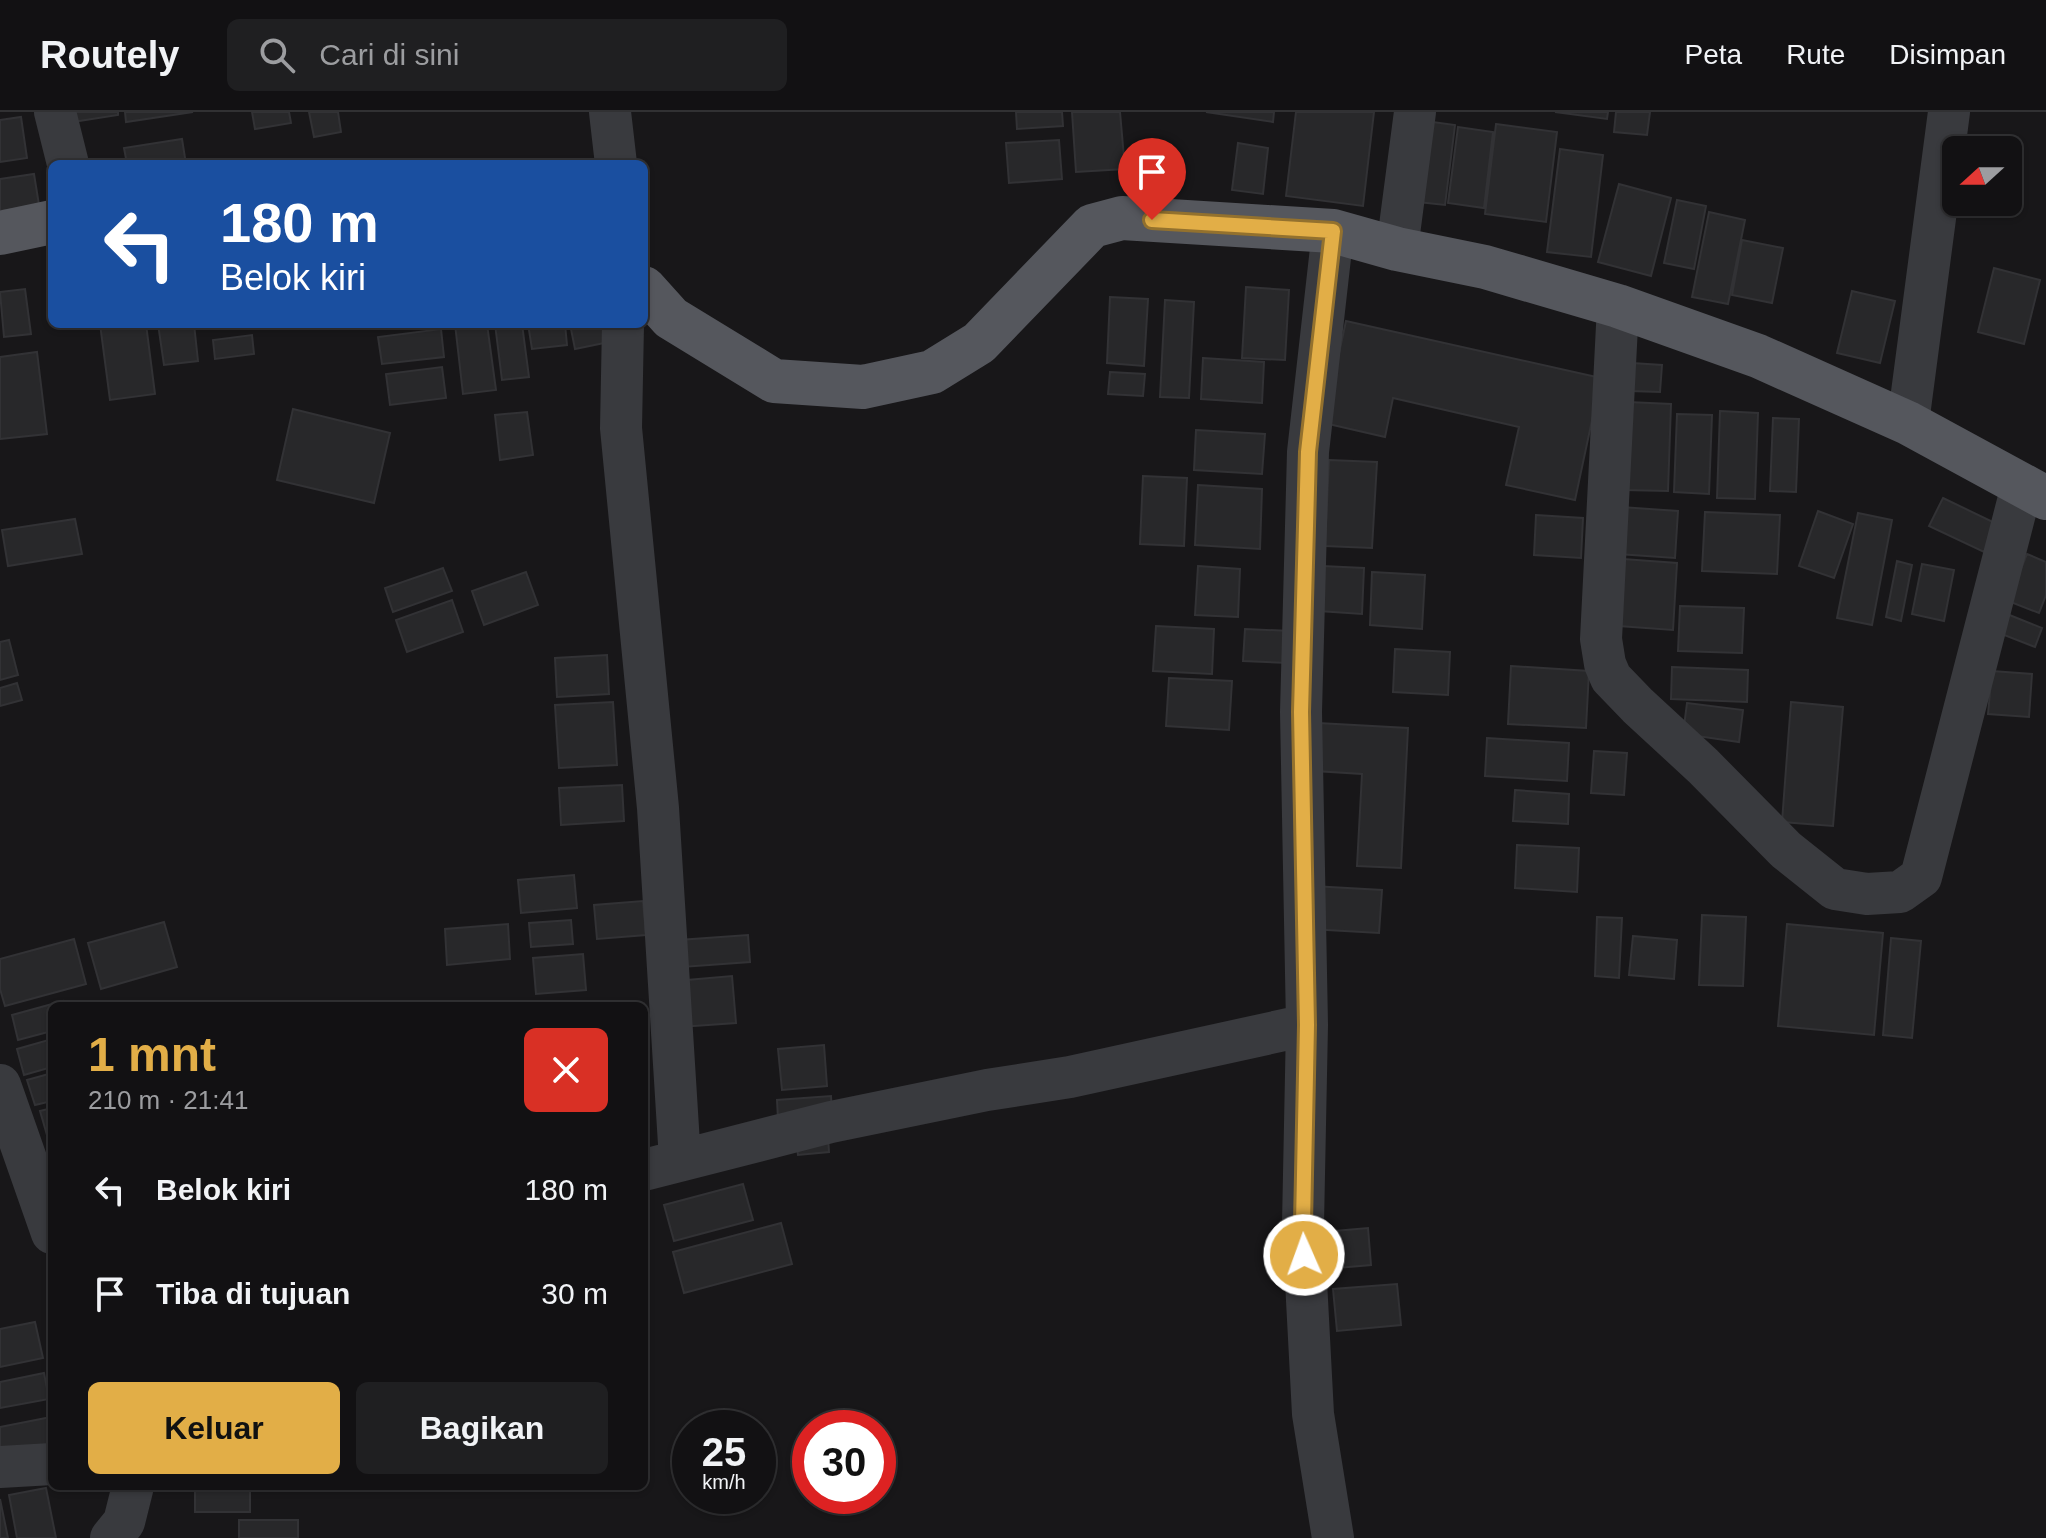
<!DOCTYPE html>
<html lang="id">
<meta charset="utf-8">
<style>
body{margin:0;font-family:Arial,sans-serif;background:#1f1f21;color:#f1f3f6;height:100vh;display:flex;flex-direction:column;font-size:30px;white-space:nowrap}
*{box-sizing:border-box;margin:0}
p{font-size:26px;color:#9c9da0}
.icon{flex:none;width:44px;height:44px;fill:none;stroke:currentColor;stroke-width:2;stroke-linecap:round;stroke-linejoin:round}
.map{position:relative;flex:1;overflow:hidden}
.sheet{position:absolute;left:48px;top:890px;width:600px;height:488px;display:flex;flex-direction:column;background:#121113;border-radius:12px;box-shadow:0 2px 6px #0004,0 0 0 2px #313133}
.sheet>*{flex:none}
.hud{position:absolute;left:48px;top:48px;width:600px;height:168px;border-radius:12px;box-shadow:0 2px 6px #0004,0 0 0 2px #313133;background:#1a4fa0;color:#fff;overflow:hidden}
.needle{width:52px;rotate:249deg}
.buttons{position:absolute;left:1942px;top:24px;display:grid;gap:16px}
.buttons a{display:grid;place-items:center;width:80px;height:80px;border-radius:12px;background:#121113;box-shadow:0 2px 6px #0004,0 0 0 2px #313133;font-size:40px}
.speed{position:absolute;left:672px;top:1298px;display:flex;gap:16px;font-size:40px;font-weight:700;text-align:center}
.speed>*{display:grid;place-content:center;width:104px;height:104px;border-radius:50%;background:#121113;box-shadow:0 2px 6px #0004,0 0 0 2px #313133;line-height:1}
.speed small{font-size:20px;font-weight:400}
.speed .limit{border:12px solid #d22;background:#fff;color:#111}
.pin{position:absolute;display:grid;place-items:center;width:68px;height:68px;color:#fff;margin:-82px -34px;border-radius:50% 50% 50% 0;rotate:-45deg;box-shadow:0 0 8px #0007}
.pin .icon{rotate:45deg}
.me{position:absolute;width:88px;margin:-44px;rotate:358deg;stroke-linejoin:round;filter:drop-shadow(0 0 6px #0008)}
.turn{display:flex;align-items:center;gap:28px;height:168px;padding:0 40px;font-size:36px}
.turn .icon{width:104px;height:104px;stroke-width:2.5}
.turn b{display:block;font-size:56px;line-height:68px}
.round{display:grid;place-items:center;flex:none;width:84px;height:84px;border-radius:12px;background:#1f1f21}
.head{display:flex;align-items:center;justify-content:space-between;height:136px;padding:0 40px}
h1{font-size:48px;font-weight:700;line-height:60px;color:#e2ae47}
.cta{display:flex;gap:16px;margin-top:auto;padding:16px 40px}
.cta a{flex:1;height:92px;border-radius:12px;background:#e2ae47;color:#111;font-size:32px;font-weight:700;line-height:92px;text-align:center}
.cta a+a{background:#1f1f21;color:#f1f3f6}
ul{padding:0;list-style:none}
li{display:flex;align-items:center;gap:24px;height:104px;padding:0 40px}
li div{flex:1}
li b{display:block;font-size:30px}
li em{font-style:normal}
header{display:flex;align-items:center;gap:48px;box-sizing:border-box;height:112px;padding:0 40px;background:#121113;border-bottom:2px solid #313133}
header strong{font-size:38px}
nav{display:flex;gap:44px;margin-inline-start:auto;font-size:28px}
.search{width:560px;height:72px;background:#1f1f21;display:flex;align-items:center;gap:20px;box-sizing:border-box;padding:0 28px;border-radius:12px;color:#9c9da0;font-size:30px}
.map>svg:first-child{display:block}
.building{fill:#28282a;stroke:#323235;stroke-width:2}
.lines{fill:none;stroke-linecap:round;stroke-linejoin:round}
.minor{stroke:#393a3e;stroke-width:42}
.major{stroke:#55575d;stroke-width:44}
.route-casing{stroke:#93712e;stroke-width:20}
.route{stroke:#e2ae47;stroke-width:14}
</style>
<header>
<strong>Routely</strong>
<div class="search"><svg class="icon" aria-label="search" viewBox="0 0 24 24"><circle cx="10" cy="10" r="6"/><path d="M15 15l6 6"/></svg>Cari di sini</div>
<nav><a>Peta</a><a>Rute</a><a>Disimpan</a></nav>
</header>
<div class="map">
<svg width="2046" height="1426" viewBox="0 0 2046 1426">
<rect width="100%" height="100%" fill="#181719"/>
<path class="building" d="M65,0h53v3l-52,8z
M125,0h68l-67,10z
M252,0h37l2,11 -36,6z
M309,0h29l3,20 -27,5z
M1016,0h46l1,14 -46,3z
M1072,0h48l5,57 -49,3z
M1206,0h68l-1,10z
M1296,0h78l-11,94 -77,-10z
M1555,0h53l-1,7z
M1616,0h34l-3,23 -33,-3z
M21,5l6,41 -27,4v-42z
M1418,8l37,5 -10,80 -36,-4z
M1496,12l61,8 -11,90 -61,-8z
M1458,15l35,5 -9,76 -36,-5z
M182,27l4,25h-59l-3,-16z
M1059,28l3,39 -53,4 -3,-40z
M1238,31l30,5 -5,46 -31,-4z
M1560,37l43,6 -12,102 -44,-5z
M34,62l5,31 -39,6v-32z
M1619,72l52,14 -20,78 -53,-14z
M1677,88l29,6 -12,63 -30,-6z
M1709,100l36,8 -17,84 -36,-7z
M1742,128l41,8 -11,55 -40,-8z
M1994,156l46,12 -16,64 -46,-12z
M1246,175l43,3 -4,70 -43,-2z
M25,177l6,45 -27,3 -4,-45z
M1852,179l43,10 -15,62 -43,-10z
M1110,185l38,2 -4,67 -37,-3z
M1165,188l29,2 -5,96 -29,-1z
M1346,209l255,57 -26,122 -69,-15 13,-58 -126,-29 -8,39 -61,-14z
M100,212h46l9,70 -45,6z
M158,212h36l4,37 -34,4z
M455,212h32l9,66 -33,4z
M495,212h27l7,53 -27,3z
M528,212h37l2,21 -35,4z
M570,212h40l4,17 -39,8z
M441,217l3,28 -62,7 -4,-27z
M252,223l2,19 -39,5 -2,-19z
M37,240l10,82 -47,5v-82z
M1203,246l61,4 -2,41 -61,-4z
M1632,251l30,2 -2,27 -30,-1z
M442,255l4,31 -56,7 -4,-31z
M1110,260l35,2 -2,22 -35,-2z
M1628,290l43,2 -3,87 -44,-1z
M293,297l97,24 -16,70 -97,-23z
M1720,299l38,2 -3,86 -38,-1z
M527,300l6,43 -33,5 -5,-45z
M1677,302l35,1 -3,79 -35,-2z
M1773,306l26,1 -3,73 -26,-1z
M1196,318l69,4 -3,40 -68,-4z
M1329,348l48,2 -5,86 -47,-2z
M1143,364l44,2 -3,68 -44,-2z
M1198,373l64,4 -2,60 -65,-4z
M1943,386l54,26 -13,28 -55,-26z
M1621,395l57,4 -3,47 -57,-4z
M1818,399l35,13 -19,54 -35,-12z
M1705,400l75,3 -3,59 -75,-3z
M1858,401l34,7 -20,105 -35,-7z
M1536,403l47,3 -2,40 -47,-3z
M75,407l7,35 -74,12 -6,-36z
M2027,442l19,8v33l-7,18 -31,-12z
M1623,447l54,4 -4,67 -54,-4z
M1897,449l15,4 -11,56 -15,-4z
M1922,452l32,6 -10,51 -32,-7z
M1198,454l42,3 -2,48 -43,-2z
M1322,454l42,2 -2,46 -43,-3z
M443,456l9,23 -59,21 -8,-24z
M526,460l12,33 -54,20 -12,-34z
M1372,460l53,3 -3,54 -52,-4z
M452,488l11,32 -56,20 -11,-32z
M1680,494l64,2 -2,45 -64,-2z
M2007,502l35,14 -7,19 -36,-14z
M1156,514l58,3 -2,45 -59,-3z
M1245,517l45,2 -2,32 -45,-2z
M9,528l9,35 -18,5v-38z
M1395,537l55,3 -2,43 -55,-3z
M607,543l2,39 -52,3 -2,-39z
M1511,554l78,5 -3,57 -78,-4z
M1672,555l76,3 -1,32 -76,-3z
M1992,559l40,3 -3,43 -41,-3z
M1169,566l63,3 -3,49 -63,-4z
M17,571l5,17 -22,6v-18z
M613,590l4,63 -58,3 -4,-63z
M1791,590l52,5 -10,119 -51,-4z
M1687,591l56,7 -4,32 -56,-8z
M1318,611l90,5 -7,140 -44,-2 5,-92 -47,-3z
M1487,626l82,5 -2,38 -82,-5z
M1594,639l33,2 -3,42 -33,-2z
M622,673l2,36 -63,4 -2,-37z
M1515,678l54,4 -1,30 -55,-3z
M1517,733l62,3 -2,44 -62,-4z
M574,763l3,33 -56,5 -3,-33z
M1312,774l70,4 -3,43 -69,-4z
M643,789l3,34 -49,4 -3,-34z
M1702,803l44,2 -3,69 -44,-1z
M1597,805l25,1 -3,60 -24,-2z
M571,808l2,24 -42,3 -2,-24z
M164,810l13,45 -76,22 -13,-46z
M508,812l2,35 -63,6 -2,-36z
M1787,812l96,9 -9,102 -96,-9z
M748,823l2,27 -68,5 -3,-27z
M1633,824l44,4 -3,39 -45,-4z
M1891,826l30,3 -9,97 -29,-3z
M74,827l12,45 -81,22 -5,-17v-30z
M583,842l3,36 -50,4 -3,-36z
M732,864l4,47 -56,4 -4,-46z
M63,889l1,5h-12v25l-34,9 -6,-25z
M52,927v28l-28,8 -7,-26z
M824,933l3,41 -45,4 -4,-41z
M52,961v28l-17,4 -8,-25z
M831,984l1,18 -54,5 -1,-19z
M52,996v33l-3,1 -9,-31z
M828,1025l1,15 -31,3 -2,-16z
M743,1072l10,36 -79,21 -10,-36z
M781,1111l11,41 -108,29 -11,-41z
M1368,1116l3,37 -45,4 -3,-37z
M1397,1172l4,41 -64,6 -4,-42z
M35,1210l8,36 -43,9v-38z
M44,1261l5,26 -49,9v-26z
M51,1305l1,38 -52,10v-38z
M195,1374h55v26h-55z
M46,1376l10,50h-39l-8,-43z
M0,1387l8,39h-8z
M239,1408h59v18h-59z"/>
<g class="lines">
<path class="minor" d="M55,0l13,52
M610,0l6,52
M1333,119l-25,221 -7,260 6,313 -4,199 10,190 20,124
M1397,137l18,-137
M1618,194l-17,333 4,25 6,14 27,28 65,60 83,84 49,39 32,5 33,-2 21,-15 101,-391
M623,212l-2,104 37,380 22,352
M1908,311l41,-311
M0,973l52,148
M644,1058l187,-48 156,-32 83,-13 237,-52
M0,1355l52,-3
M111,1426l13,-16 9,-36"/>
<path class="major" d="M0,121l52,-11
M644,176l27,30 103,63 89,6 69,-15 47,-29 113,-117 30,-8 211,13 64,18 88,18 133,39 140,50 150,67 138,75"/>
</g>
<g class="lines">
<defs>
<path id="route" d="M1152,108l181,11 -25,221 -7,260 6,313 -4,199 1,31"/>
</defs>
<use href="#route" class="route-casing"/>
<use href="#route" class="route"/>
</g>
</svg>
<div class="buttons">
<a><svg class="needle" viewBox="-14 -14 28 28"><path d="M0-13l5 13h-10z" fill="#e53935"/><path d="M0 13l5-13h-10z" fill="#9c9da0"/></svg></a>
</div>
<div class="speed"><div>25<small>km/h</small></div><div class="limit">30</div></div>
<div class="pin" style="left:1152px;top:108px;background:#d93025"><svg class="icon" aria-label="arrive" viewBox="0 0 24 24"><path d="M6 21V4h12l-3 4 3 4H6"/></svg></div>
<svg class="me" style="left:1304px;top:1143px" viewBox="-20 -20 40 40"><circle r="17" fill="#e2ae47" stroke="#fff" stroke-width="3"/><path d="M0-11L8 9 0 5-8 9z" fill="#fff"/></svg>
<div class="hud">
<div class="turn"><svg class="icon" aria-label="left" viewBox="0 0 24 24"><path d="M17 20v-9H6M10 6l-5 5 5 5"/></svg><div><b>180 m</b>Belok kiri</div></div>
</div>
<section class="sheet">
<div class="head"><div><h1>1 mnt</h1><p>210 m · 21:41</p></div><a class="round" style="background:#d93025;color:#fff"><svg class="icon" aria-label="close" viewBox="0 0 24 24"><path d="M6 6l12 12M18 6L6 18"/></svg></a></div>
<ul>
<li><svg class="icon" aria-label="left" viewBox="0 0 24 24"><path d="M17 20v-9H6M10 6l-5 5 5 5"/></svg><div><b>Belok kiri</b></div><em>180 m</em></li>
<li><svg class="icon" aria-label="arrive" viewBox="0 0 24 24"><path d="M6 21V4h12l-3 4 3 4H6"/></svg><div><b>Tiba di tujuan</b></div><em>30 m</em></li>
</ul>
<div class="cta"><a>Keluar</a><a>Bagikan</a></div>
</section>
</div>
